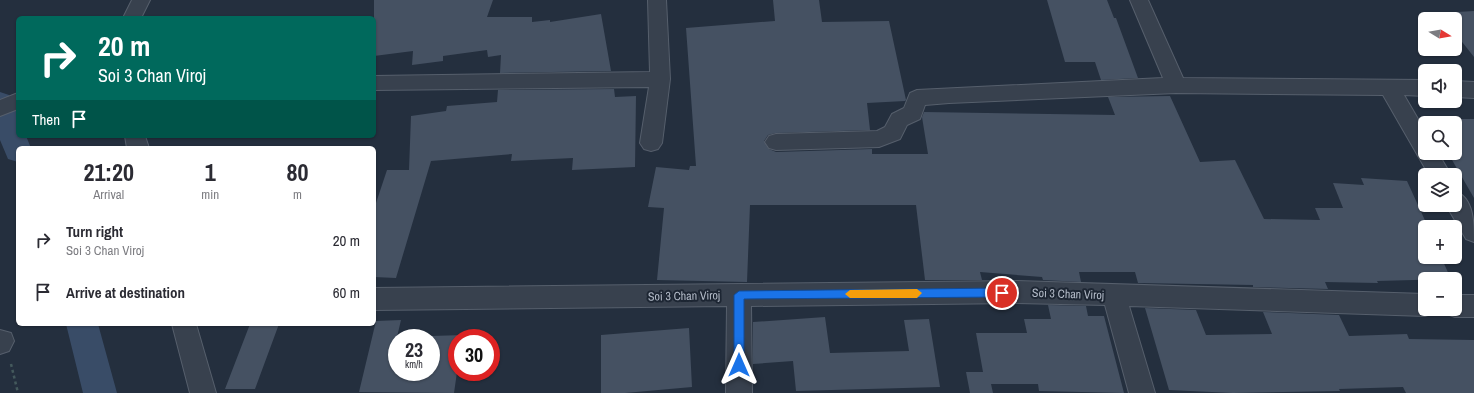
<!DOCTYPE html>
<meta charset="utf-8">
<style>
body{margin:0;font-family:"Archivo Narrow",sans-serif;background:#f2f2f3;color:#2b2b33;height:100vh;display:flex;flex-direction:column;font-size:15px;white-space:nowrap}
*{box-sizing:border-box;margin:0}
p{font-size:13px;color:#7c7c81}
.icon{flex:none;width:22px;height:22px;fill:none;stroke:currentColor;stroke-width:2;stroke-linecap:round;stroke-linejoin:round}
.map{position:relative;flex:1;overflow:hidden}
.drawer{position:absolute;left:16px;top:146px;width:360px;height:180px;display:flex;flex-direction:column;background:#fff;border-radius:6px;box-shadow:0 1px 3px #0004}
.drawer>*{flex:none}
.guide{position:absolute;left:16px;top:16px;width:360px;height:122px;border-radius:6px;box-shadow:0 1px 3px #0004;background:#00695c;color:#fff;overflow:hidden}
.needle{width:26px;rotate:101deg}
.controls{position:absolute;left:1418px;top:12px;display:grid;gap:8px}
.controls a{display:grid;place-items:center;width:44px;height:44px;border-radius:6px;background:#fff;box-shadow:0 1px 3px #0004;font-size:20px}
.speed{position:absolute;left:388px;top:329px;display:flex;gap:8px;font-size:20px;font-weight:700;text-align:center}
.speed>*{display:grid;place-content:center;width:52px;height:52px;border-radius:50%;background:#fff;box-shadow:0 1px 3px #0004;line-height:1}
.speed small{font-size:10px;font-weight:400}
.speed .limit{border:6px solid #d22;background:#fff;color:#111}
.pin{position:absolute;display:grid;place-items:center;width:34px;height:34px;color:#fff;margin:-17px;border:2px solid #fff;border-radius:50%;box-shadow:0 1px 4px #0007}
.me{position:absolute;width:44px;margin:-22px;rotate:0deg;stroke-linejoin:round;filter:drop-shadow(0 0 3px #0008)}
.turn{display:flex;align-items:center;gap:14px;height:84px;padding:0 16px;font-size:18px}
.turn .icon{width:52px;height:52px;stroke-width:2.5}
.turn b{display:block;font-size:28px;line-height:34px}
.then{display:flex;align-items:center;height:38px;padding:0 16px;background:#0003;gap:8px;font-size:15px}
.eta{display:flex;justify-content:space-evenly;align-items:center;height:68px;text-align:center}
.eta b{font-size:24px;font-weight:700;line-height:28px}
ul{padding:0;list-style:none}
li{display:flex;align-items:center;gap:12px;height:52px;padding:0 16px}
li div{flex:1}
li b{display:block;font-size:15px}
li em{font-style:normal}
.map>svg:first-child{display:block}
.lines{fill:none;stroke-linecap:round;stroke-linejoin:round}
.canal{fill:#394c67;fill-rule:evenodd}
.building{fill:#455162;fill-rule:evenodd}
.minor-casing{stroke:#565f6c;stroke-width:2}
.path{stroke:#44595c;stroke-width:2.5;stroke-dasharray:3 3;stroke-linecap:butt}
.minor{fill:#38414e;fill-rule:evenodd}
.route{fill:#1a73e8;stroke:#114b97}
.slow{fill:#f59e0b}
.labels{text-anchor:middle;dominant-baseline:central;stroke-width:4;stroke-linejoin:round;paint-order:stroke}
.street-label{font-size:12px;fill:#b4bcc9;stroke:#1d2633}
</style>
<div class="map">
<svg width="1474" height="393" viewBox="0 0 1474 393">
<rect width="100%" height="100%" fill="#242f3e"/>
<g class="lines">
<path class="canal" d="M0,92l9,3 9,19v22h8l5,12h-13v14l-10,-3 -8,-19z
M66,324h32l19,69h-34z"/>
</g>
<path class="building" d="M374,0h119l-6,17h45v5l18,-2v2l51,-8 10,57 -111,2 1,-18 -13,2 -1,-7 -44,6v5l-31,4 1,-14 -39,5z
M773,0h46l3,22 67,-1 17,79 -1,1 -38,2 3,27 -94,3 -8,2 -4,6 5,8 7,3 96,-3v5h56l-6,-37 2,-5 191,3 -7,-18 62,-1 30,66 35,-2 29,59 56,1 -5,-12h28l-10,-25 31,2 -3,-7 46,3 21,46h-3v30h16l10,22 -74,2 1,2 -53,-1 3,7 -75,-2v-2l-115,-2 -3,-11h-56l2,10 -38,-2 -1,-3 -62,-5 2,8h-57l-9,-75h-166l-3,77 -90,-2 7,-72 -16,-1 8,-40 33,3 1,-4h6l-10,-138 89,-7z
M1047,0h60l7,18h2l22,60 -37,2 -6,-18h-30z
M1474,11v46l-19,-24v-14h-11l-4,-6z
M614,89l1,8 21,-1 -1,71 -63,3 1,-12 -62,3 1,-7 -81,7 -35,117 -22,-1v-68l13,-39h22l2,-54 35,-5 1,-5 50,-4 1,-12z
M1427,119h47v79l-26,-45h7v-30h-25z
M1048,305l38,1 2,10h16l20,77 -85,-2 -1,-7h-47l2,9h-23l-4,-21h17l-7,-39h51l-3,-14h27z
M1145,308l51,2 10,25 66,-1 -9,-22 76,3 10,21 58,-2 2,5 65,1v53h-68l-3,-6 -64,2 1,2 -107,2 -64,-3z
M825,317l5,36 79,-2 -5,-31 25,-1 11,68 -144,4 -3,-30 -40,3v-42z
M401,320l-4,17 67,-2 -1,3h-6v34l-3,21 -95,-1 17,-71zM397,338h34v34h-34z
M250,324h29l-24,65h-30z
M689,328l3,59 -67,6h-24v-58z"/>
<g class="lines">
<defs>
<path id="minor" d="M132,0h18l-9,18h-18z
M648,0h18l4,79 -8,64 -4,6 -7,2 -7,-2 -4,-6 9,-56 -275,3v-14l276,-4z
M1130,0h18l35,78 242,2v16l-21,-1 21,36v22h13l13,22h-22l-46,-80 -207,-2 -227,10 -24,2 -5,14 -13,6 -7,14 -21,8 -103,3 -7,-2 -4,-6 4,-6 7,-2 101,-3 8,-4 7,-13 12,-6 6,-15 7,-3 246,-12z
M1455,81l19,1v16l-19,-1z
M18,93v16l-18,7v-16z
M125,136h20l4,12h-22z
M1455,191c19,7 19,32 19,51l-8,-3 -20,-34h9z
M1017,281l408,13v15h10l-2,4 -8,3 -296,-10 26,87h-26l-24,-88 -88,-2 -266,3 1,87h-26l1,-87 -353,4v-22z
M1455,295h19v22h-19l-8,-3 -3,-5h11z
M172,324h24l20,69h-26z
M0,330l11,3 3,8 -5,10 -9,3z"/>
</defs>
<use href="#minor" class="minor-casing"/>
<path class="path" d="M11,364l7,29"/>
<use href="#minor" class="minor"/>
</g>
<path class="route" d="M1002,288l5,5 -5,4 -258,2v66l-1,3 -4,2 -4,-2 -1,-3v-70l5,-4z"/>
<path class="slow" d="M917,289l5,4 -5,5h-67l-5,-4 5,-4z"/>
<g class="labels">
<g class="street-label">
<text transform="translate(1068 294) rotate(2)">Soi 3 Chan Viroj</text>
<text transform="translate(684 296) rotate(-1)">Soi 3 Chan Viroj</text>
</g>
</g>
</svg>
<div class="controls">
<a><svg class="needle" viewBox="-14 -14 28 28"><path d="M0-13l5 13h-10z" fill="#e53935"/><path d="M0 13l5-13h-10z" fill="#7c7c81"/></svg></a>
<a><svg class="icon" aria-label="sound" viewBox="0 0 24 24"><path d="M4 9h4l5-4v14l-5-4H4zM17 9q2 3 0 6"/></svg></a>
<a><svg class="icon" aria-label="search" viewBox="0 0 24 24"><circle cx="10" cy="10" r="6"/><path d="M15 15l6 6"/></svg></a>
<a><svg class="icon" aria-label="layers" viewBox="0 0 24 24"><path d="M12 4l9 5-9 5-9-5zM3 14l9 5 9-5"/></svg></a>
<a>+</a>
<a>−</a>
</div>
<div class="speed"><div>23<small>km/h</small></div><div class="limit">30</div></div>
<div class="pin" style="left:1002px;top:293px;background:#d93025"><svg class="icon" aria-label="arrive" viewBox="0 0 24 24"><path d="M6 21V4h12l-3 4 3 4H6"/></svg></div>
<svg class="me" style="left:739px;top:365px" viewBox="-20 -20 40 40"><path d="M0-17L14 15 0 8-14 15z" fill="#1a73e8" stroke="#fff" stroke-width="4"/></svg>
<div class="guide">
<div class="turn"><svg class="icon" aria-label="right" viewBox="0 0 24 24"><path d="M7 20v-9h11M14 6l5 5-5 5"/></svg><div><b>20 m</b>Soi 3 Chan Viroj</div></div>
<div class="then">Then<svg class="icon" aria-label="arrive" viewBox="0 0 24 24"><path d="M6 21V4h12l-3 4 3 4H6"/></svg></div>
</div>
<section class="drawer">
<div class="eta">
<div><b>21:20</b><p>Arrival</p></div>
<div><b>1</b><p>min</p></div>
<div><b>80</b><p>m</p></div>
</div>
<ul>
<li><svg class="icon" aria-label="right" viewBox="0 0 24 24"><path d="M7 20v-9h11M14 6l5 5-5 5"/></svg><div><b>Turn right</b><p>Soi 3 Chan Viroj</p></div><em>20 m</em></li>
<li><svg class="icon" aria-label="arrive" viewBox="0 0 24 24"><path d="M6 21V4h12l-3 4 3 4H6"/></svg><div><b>Arrive at destination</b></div><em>60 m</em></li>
</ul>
</section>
</div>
